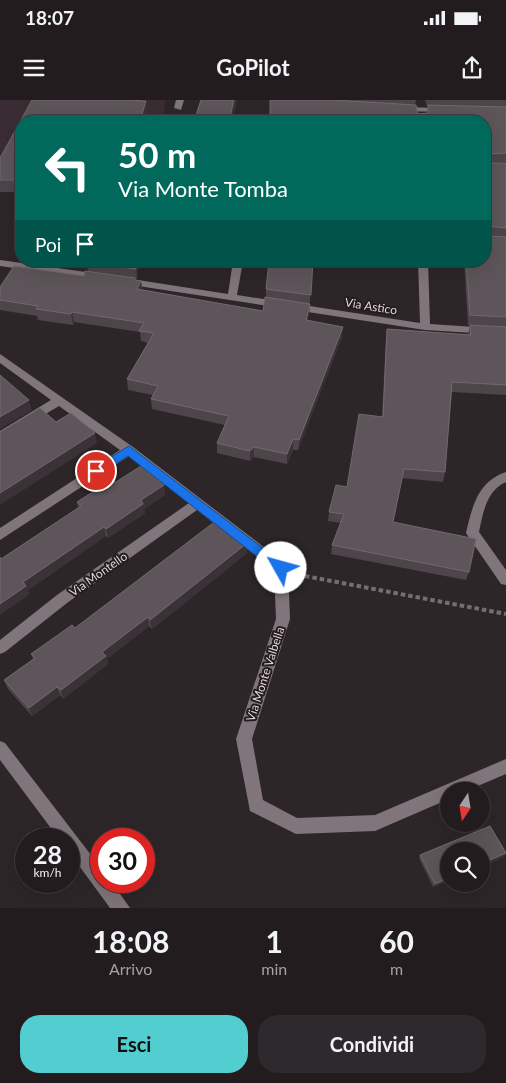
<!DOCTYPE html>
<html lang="it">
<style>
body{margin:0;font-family:Lato,sans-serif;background:#2e292c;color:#f1f3f6;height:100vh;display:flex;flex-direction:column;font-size:19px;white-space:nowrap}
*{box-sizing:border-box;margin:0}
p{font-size:16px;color:#a2a1a4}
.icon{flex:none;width:28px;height:28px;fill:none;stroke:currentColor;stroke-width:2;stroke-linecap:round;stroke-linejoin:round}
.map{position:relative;height:808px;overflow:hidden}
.panel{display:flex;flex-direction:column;background:#221c1f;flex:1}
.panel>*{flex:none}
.guide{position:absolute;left:15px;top:15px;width:476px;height:152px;border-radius:20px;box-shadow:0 5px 20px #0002,0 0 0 1px #3f3a3d;background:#00695c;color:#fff;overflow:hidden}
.needle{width:32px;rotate:192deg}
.tools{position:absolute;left:440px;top:682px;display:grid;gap:10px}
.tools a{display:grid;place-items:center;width:50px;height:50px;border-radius:50%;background:#221c1f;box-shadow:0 5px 20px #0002,0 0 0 1px #3f3a3d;font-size:25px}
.speed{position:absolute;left:15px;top:728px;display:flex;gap:10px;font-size:25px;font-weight:700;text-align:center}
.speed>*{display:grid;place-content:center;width:65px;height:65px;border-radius:50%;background:#221c1f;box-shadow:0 5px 20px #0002,0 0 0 1px #3f3a3d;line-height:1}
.speed small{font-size:12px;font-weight:400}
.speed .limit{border:8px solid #d22;background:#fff;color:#111}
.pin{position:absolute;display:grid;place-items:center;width:42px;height:42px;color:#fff;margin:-21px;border:2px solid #fff;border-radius:50%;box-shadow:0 1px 5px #0007}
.me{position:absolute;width:55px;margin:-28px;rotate:308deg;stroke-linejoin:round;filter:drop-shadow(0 0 4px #0008)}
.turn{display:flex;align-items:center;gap:18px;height:105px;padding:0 20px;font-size:22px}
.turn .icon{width:65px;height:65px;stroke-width:2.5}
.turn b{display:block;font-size:35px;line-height:42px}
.then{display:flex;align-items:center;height:48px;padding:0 20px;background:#0003;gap:10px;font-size:19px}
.eta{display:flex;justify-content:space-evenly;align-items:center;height:85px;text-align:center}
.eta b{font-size:30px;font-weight:700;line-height:35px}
.primary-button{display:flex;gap:10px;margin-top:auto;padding:10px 20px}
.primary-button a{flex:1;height:58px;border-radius:20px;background:#52cdd0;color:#111;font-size:20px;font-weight:700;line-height:58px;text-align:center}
.primary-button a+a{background:#2e292c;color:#f1f3f6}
.status{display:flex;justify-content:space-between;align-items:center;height:35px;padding:0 25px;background:#221c1f;direction:ltr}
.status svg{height:14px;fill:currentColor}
header{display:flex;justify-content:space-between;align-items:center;height:65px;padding:0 20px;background:#221c1f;font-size:22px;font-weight:700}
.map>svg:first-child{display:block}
.built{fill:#3a2c33}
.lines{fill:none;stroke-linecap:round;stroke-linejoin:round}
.path{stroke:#756e71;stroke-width:4;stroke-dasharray:4.5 3;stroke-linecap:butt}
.service{fill:#7f757a;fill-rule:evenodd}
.minor{fill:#7f757a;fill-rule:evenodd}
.wall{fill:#4d4549}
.shaded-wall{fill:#3a3236}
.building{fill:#5d5559;stroke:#71696d}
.route{fill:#1a73e8;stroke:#114b97}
.labels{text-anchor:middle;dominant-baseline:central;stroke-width:4;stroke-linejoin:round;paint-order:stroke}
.street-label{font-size:12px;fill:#ded8db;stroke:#241c20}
</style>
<div class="status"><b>18:07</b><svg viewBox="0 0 49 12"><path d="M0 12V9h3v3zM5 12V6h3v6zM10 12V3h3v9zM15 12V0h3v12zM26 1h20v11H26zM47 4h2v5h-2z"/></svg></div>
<header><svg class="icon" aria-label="menu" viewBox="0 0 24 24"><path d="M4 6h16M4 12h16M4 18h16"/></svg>GoPilot<svg class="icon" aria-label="share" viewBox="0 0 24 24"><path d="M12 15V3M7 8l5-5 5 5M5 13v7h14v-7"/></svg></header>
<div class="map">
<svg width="506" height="808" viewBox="0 0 506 808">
<rect width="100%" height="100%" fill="#2d2629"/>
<path class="built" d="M0,0h165l-1,21h-143l-21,39z"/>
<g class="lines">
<path class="path" d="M305,476l201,38"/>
<path class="service" d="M176,0h8l-3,10 -7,-2z"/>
<path class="minor" d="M398,7l46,1 4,2 -4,2 -43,-1h-3z
M0,160l100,14 5,3 -5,3 -100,-14z
M233,161h10l-6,34 183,28 -2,-62h10l2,63 76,5v6l-81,-5 -300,-46 -5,-3 5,-3 103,16z
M0,254l133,93 153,117 2,4 2,51 -38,120 11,61 34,18 78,-3 131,-56v15l-40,17h-17v8l-74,32 -79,3 -46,-23 -14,-72 40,-120 -2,-49 -77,-60 -130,93 -62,49 -5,2v-14l57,-45 132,-92 -60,-47 -129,84v-12l120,-78 -61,-44 -59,35v-10l51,-31 -51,-37z
M506,372v10c-20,9 -23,31 -27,50l27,38v15l-5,-1 -35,-51c6,-26 12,-52 40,-61z
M0,641l5,2 96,125v13h10l19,27h-20l-41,-56v-13h-10l-59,-79z"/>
</g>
<path class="wall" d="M32,0l116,12 -3,9h-124v71h-21v-34z
M270,0h146l-1,5 3,9 9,-1 1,-7h-1l-2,-6h81v62l-19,1h19v164l-38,-2 -4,-63h-4v-1h25v-140z
M86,161h52l-1,18 -2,-1v2l6,1 1,9 121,21 3,-14v-8l47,-28 -4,53 -1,6 34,17 -44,113h-5l-6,14 -33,-7 -4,4 -33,-8v-10l8,-18 -73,-16 -1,-10 2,-4 -25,-5 -1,-11 21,-36 -7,-2 -1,-9 -66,-10 -1,3 -35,-5 -1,-4 -37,-6v-23l84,-11 4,-5z
M470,225l36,2v68l-54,-3 -7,80 -2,10 -41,-4 -9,44 76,50 -3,8 -135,-26 1,-9 9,-22 -13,-2 1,-9 18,-25 35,-70 4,-78 1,-10 81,6z
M116,382l48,3 1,10 -21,14 1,4 -37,25 -2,-2 -78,54 1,5 -28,-36 77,-51 -1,-6z
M247,453l-95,76 -3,-3 -42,33 1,5 -45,35 -3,-4 -28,21 -24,-27 -4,-9 29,-21 -2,-5 44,-26z
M490,726l16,26 -2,5 -23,10v-16h-32v30l-16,6 -14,-29 1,-3z"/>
<path class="shaded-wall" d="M234,0h3l-5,21h-3z
M146,1l2,11 -3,9h-5z
M137,161h1l-1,18 -1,-10z
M141,181l1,11 -5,-3z
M310,204l-1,10 -4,16 1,-10z
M72,212l2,10 -1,3 -2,-11z
M343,227l-1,10 -44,113 1,-10z
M29,300l3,10 -32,19v-12z
M95,333l2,10 -97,62v-12z
M293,339v11l-6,14v-10z
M254,347v10l-4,4v-10z
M164,385l1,10 -21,14 1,4 -37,25 -2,-9 35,-29z
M104,427l2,9 -78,54 1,5 -29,20v-11l23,-22z
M246,444l1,9 -95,76 -2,-9z
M148,517l1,9 -42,33 1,5 -45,35 -2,-9 41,-38z
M57,587l3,8 -28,21 -3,-8z
M506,753l-2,4 -23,10v-3z
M449,778v3l-16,6 2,-3z"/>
<path class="building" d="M32,0h94l20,1 -6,20h-119v59h-21v-22z
M201,0h33l-5,21h-35z
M270,0h63l83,5 2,9 10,-1v-8l78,2v46l-20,1 -1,7 2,2h19v65l-20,-2 1,10 19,1v80l-36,-2 -4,-54h19v-140h-215z
M86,161h51l-1,8 -50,-7z
M269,161h44l-2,34 -45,-6z
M14,166l70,10 1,-5 50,7v2l6,1 -4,8 126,22 2,-14 45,7 -4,16 37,7 -44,113 -6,-1 -6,15 -33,-7 -4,4 -33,-8 12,-27 -78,-17 7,-13 -31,-7 27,-46 -15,-2 5,-8 -72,-11 -1,2 -35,-5 2,-3 -38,-6v-13z
M470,225l36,2v58l-54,-3 -7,90 -41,-3 -11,53 83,17 -7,33 -137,-27 12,-31 -15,-2 7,-27 11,2 12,-73 24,3 4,-88 84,6z
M0,275l29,25 -29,17z
M40,308l16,14 15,-9 24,20 -95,60v-61z
M141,366l23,19 -23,15 2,4 -37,25 -2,-2 -81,55 3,4 -26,18v-47l1,2 80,-53 -4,-4 36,-23 3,3z
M217,420l29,24 -96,76 -2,-3 -46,35 4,4 -45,34 -4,-3 -28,21 -25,-28 31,-22 -4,-4 41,-29 3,3z
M490,726l16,27 -25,11v-13h-32v27l-14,6 -15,-29z"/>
<path class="route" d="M129,346l156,119 2,3 -2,4h-8l-149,-116 -28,18h-7l-2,-3 2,-3z"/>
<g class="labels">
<g class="street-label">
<text transform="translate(371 206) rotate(9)">Via Astico</text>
<text transform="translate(98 474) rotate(-35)">Via Montello</text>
<text transform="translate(265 574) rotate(-72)">Via Monte Valbella</text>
</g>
</g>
</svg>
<div class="tools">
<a><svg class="needle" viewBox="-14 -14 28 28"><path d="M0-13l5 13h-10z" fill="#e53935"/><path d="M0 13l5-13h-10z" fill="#a2a1a4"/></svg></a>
<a><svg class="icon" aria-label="search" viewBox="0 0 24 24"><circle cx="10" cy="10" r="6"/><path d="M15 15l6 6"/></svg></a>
</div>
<div class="speed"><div>28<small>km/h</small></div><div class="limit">30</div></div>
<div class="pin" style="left:96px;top:371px;background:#d93025"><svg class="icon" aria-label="arrive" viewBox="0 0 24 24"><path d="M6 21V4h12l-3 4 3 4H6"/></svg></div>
<svg class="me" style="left:281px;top:468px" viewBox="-20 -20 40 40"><circle r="19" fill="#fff"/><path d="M0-13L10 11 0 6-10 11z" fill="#1a73e8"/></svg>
<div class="guide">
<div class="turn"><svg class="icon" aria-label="left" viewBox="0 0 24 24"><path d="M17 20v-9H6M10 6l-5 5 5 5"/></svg><div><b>50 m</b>Via Monte Tomba</div></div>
<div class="then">Poi<svg class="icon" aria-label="arrive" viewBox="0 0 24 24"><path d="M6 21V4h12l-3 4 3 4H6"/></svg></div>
</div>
</div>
<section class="panel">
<div class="eta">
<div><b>18:08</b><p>Arrivo</p></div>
<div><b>1</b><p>min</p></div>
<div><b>60</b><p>m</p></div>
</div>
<div class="primary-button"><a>Esci</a><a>Condividi</a></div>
</section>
